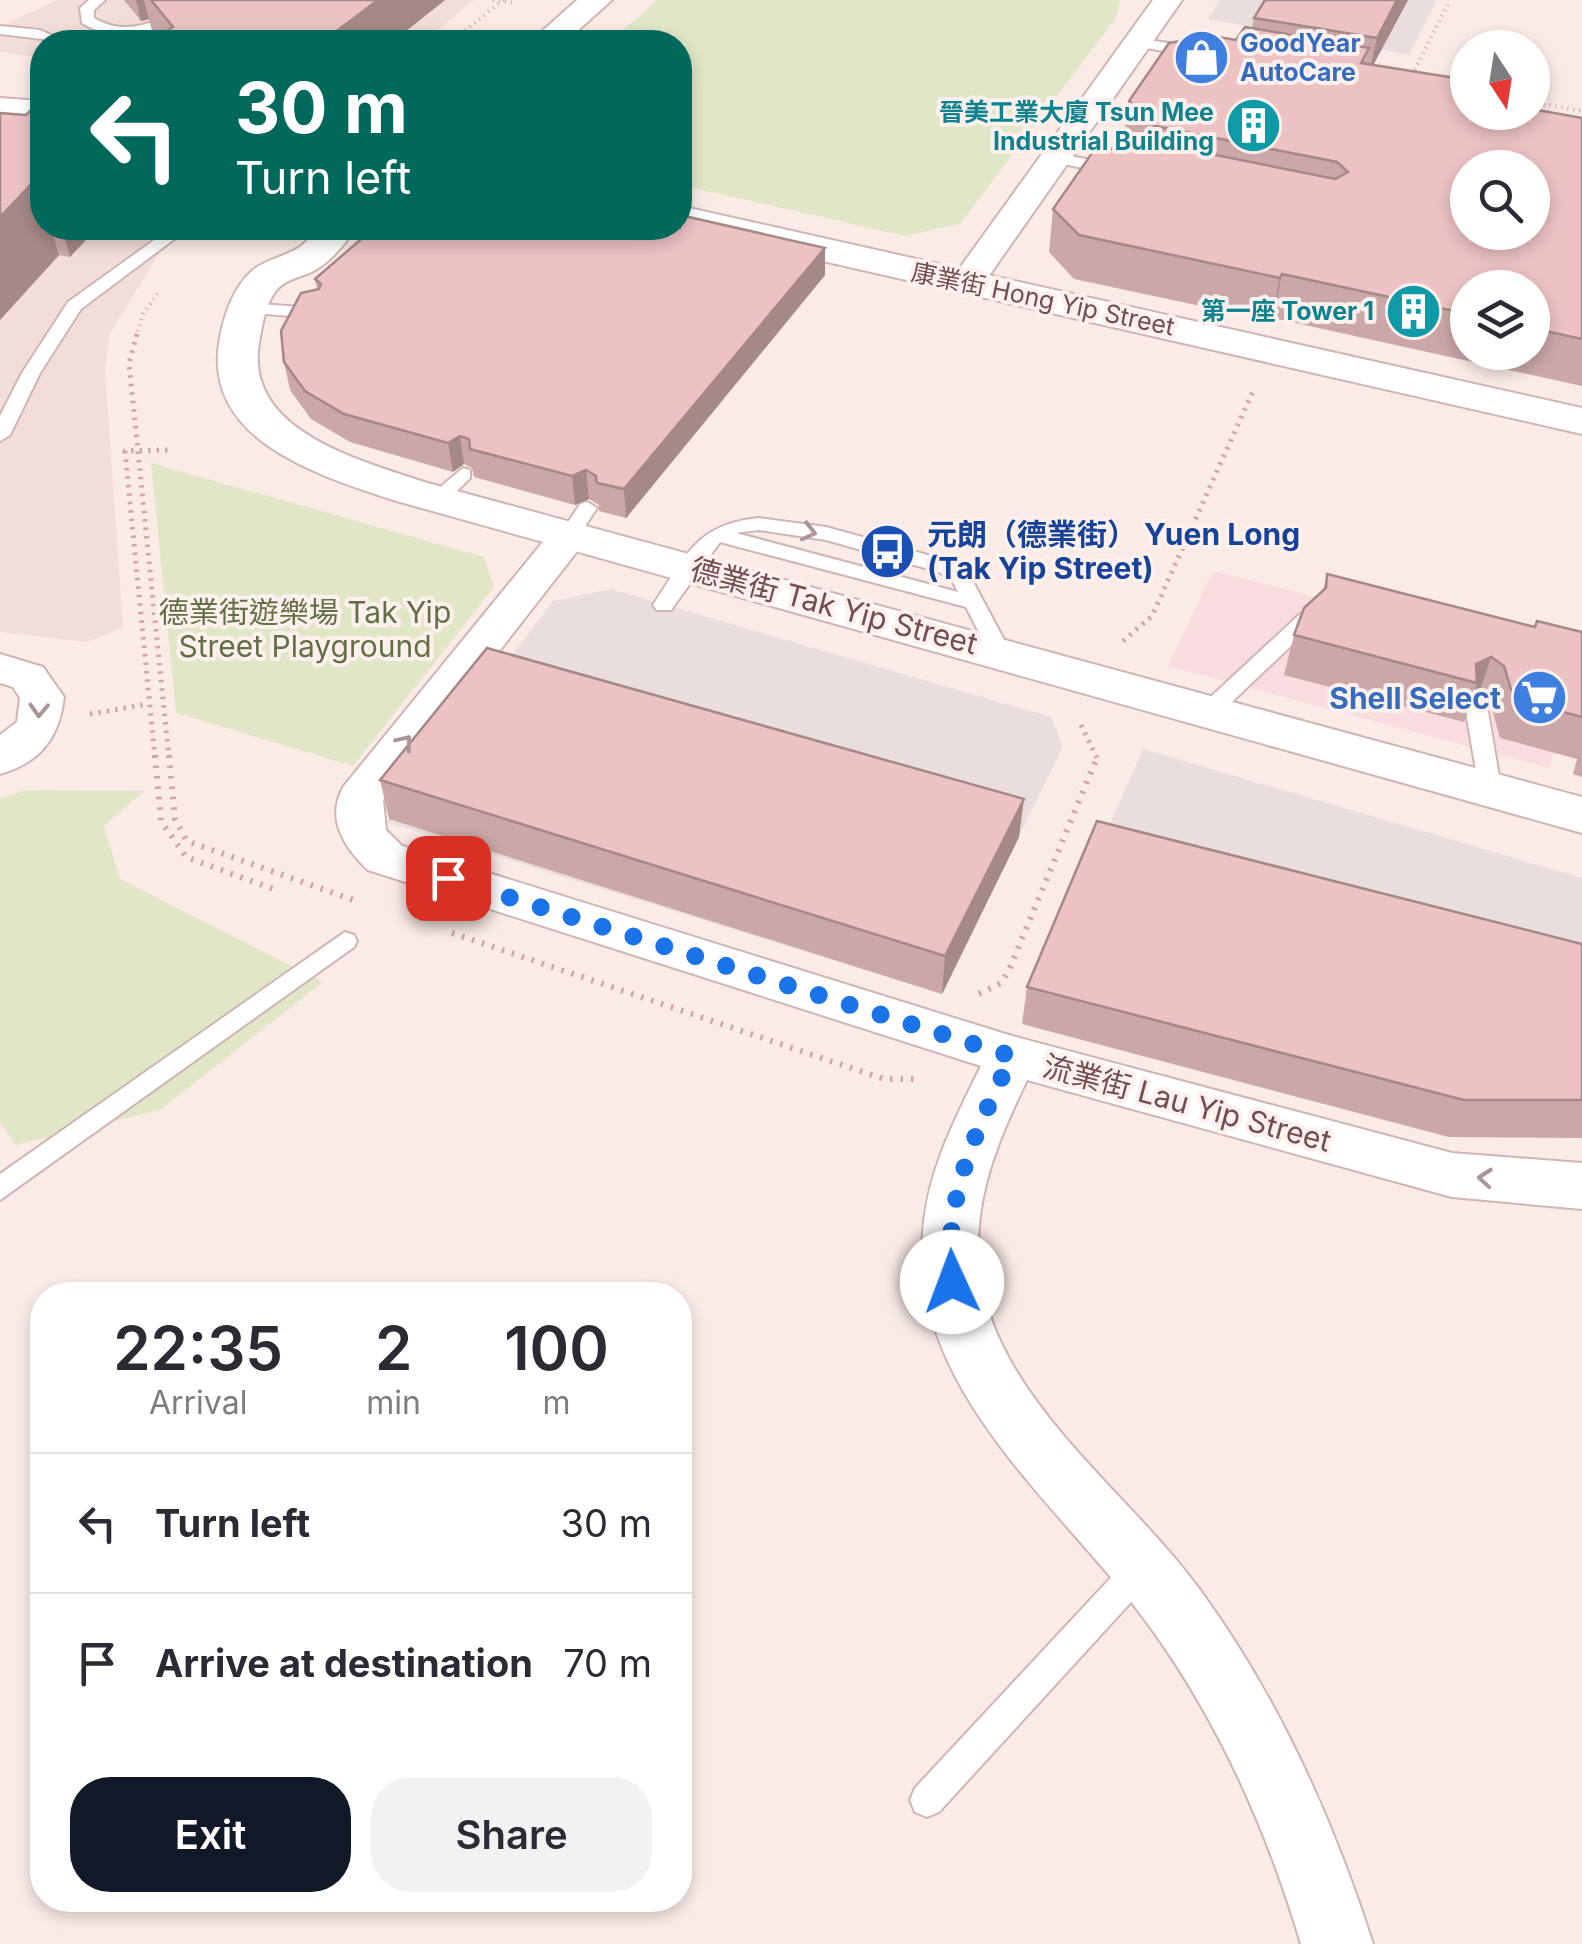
<!DOCTYPE html>
<meta charset="utf-8">
<style>
body{margin:0;font-family:Inter,"Noto Sans TC",sans-serif;background:#f2f2f3;color:#2b2b33;height:100vh;display:flex;flex-direction:column;font-size:38px;white-space:nowrap}
*{box-sizing:border-box;margin:0}
p{font-size:32px;color:#7c7c81}
.icon{flex:none;width:55px;height:55px;fill:none;stroke:currentColor;stroke-width:2;stroke-linecap:round;stroke-linejoin:round}
.map{position:relative;flex:1;overflow:hidden}
.drawer{position:absolute;left:30px;top:1282px;width:662px;height:630px;display:flex;flex-direction:column;background:#fff;border-radius:40px;box-shadow:0 5px 15px #0003}
.drawer>*{flex:none}
.banner{position:absolute;left:30px;top:30px;width:662px;height:210px;border-radius:40px;box-shadow:0 5px 15px #0003;background:#00695c;color:#fff;overflow:hidden}
.needle{width:65px;rotate:168deg}
.controls{position:absolute;left:1450px;top:30px;display:grid;gap:20px}
.controls a{display:grid;place-items:center;width:100px;height:100px;border-radius:50%;background:#fff;box-shadow:0 5px 15px #0003;font-size:50px}
.pin{position:absolute;display:grid;place-items:center;width:85px;height:85px;color:#fff;margin:-42px;border-radius:20px;box-shadow:0 5px 15px #0006}
.me{position:absolute;width:110px;margin:-55px;rotate:358deg;stroke-linejoin:round;filter:drop-shadow(0 0 8px #0008)}
.turn{display:flex;align-items:center;gap:35px;height:210px;padding:0 40px;font-size:45px}
.turn .icon{width:130px;height:130px;stroke-width:2.5}
.turn b{display:block;font-size:70px;line-height:85px}
.eta{display:flex;justify-content:space-evenly;align-items:center;height:170px;text-align:center}
.eta b{font-size:60px;font-weight:600;line-height:70px}
.cta{display:flex;gap:20px;margin-top:auto;padding:20px 40px}
.cta a{flex:1;height:115px;border-radius:40px;background:#111827;color:#fff;font-size:40px;font-weight:600;line-height:115px;text-align:center}
.cta a+a{background:#f2f2f3;color:#2b2b33}
ul{padding:0;list-style:none}
li{display:flex;align-items:center;gap:30px;height:140px;padding:0 40px;border-top:2px solid #e1e1e2}
li div{flex:1}
li b{display:block;font-size:38px}
li em{font-style:normal}
.map>svg:first-child{display:block}
.residential{fill:#f3ddd9}
.commercial{fill:#f9dce0}
.industrial{fill:#e9dedd}
.green{fill:#e1e6c7}
.lines{fill:none;stroke-linecap:round;stroke-linejoin:round}
.service-casing{stroke:#cfb5b4;stroke-width:4}
.minor-casing{stroke:#cfb5b4;stroke-width:4}
.tertiary-casing{stroke:#cfb5b4;stroke-width:4}
.path-far2{stroke:#d1a5a7;stroke-width:4;stroke-dasharray:1 5;stroke-linecap:butt}
.path-far1{stroke:#d1a5a7;stroke-width:5;stroke-dasharray:2.5 6;stroke-linecap:butt}
.path{stroke:#d1a5a7;stroke-width:6;stroke-dasharray:2.5 8;stroke-linecap:butt}
.service{fill:#fff;fill-rule:evenodd}
.minor{fill:#fff;fill-rule:evenodd}
.tertiary{fill:#fff;fill-rule:evenodd}
.wall{fill:#cba7a8;fill-rule:evenodd}
.shaded-wall{fill:#a58888}
.building{fill:#ecc2c3;stroke:#a58888;stroke-width:2.5;fill-rule:evenodd}
.oneway{stroke:#aa9597}
.route{stroke:#1a73e8;stroke-width:18;stroke-dasharray:0 32.4}
.labels{text-anchor:middle;dominant-baseline:central;stroke-width:8;stroke-linejoin:round;paint-order:stroke}
.far-shop-label{font-size:25px;font-weight:bold;fill:#366cbe;stroke:#fdf0ed;text-anchor:start}
.far-culture-label{font-size:25px;font-weight:bold;fill:#0d838f;stroke:#fdf0ed;text-anchor:end}
.far-street-label{font-size:25px;fill:#714e51;stroke:#fdf0ed}
.transit-label{font-size:30px;font-weight:bold;fill:#164399;stroke:#fdf0ed;text-anchor:start}
.street-label{font-size:30px;fill:#714e51;stroke:#fdf0ed}
.park-label{font-size:30px;fill:#636f45;stroke:#fdf0ed}
.shop-label{font-size:30px;font-weight:bold;fill:#366cbe;stroke:#fdf0ed;text-anchor:end}
</style>
<div class="map">
<svg width="1582" height="1944" viewBox="0 0 1582 1944">
<rect width="100%" height="100%" fill="#faebe7"/>
<path class="residential" d="M57,0h417l-51,42h-381v16l-42,-6v-21l8,-8z
M0,137l42,91h133l-66,107 -4,34 18,259 -37,14 -86,-10z"/>
<path class="commercial" d="M1213,571l365,92 -29,105 -381,-102z"/>
<path class="industrial" d="M1220,0h217l-28,55 -201,-36z
M611,589l440,128 12,29 -121,248 -556,-172 167,-221z
M1143,749l439,129v260l-133,-1 -427,-113z"/>
<path class="green" d="M657,0h463l-4,18 -156,206 -55,12 -225,-51v-143h-70z
M151,463l333,94 10,30 -141,179 -177,-53z
M25,790l119,1 -40,35 16,53 203,103 -163,128 -144,35 -16,-22v-324z"/>
<g class="lines">
<defs>
<path id="service" d="M89,0h16l-11,10v8c46,28 86,-18 131,-18 -36,30 -101,49 -143,23l-2,-15z
M0,26l40,4 27,12 -67,-8z
M1136,38l64,10 8,5 -8,5 -69,-13 -2,-3z
M1055,153l61,12 8,5 -8,5 -67,-14 -2,-3z
M171,228h18l-108,81 -41,64 -30,62 -10,6v-25l22,-43 46,-71z
M249,303l65,5 9,5 -9,5 -71,-6 -3,-4z
M463,468l7,2v8l-24,24h-14v-8z
M587,502l10,6 -21,32 -7,2 -7,-2 -3,-4 21,-32z
M759,518l67,9 127,35 17,14 40,75 -3,5h-16l-25,-49 -246,-65 -49,68h-14l-4,-5c33,-49 43,-81 106,-87zM759,530l67,10 113,32 13,8 6,12 -222,-59z
M1307,612l7,2v10l-97,92h-16l-3,-5 3,-5 99,-92z
M1476,699l11,7 14,82 -11,8 -11,-8 -14,-82z
M345,932l9,3 3,6 -3,6 -354,253v-26z
M1143,1551l11,4 5,11 -5,11 -215,235 -12,5 -12,-5 -5,-12 5,-12 217,-233z"/>
<path id="minor" d="M1153,0h29l-203,290h-24l-6,-7z
M569,524l14,3 6,9 -206,264 3,30 16,16 610,190 440,117 130,10v46l-130,-12 -425,-117c-21,44 -41,88 -47,136 -22,159 138,261 220,374 78,107 133,229 173,354h-72c-33,-111 -80,-218 -148,-313 -87,-123 -250,-241 -229,-409 6,-56 33,-107 57,-156l-613,-196c-24,-22 -43,-53 -24,-84l211,-259z
M0,654l43,13 21,30c-5,41 -23,65 -64,77v-39l17,-13 3,-24 -7,-11 -13,-4z"/>
<path id="tertiary" d="M577,0h35l-47,42h-35z
M0,98l42,3v20l-42,-3z
M680,206l902,202v26l-904,-206z
M313,228h37l3,4c-10,14 -23,30 -38,38 -13,8 -30,8 -40,22 -10,14 -13,34 -16,51 -15,88 100,117 165,139l1158,315v36l-1189,-333c-76,-25 -193,-61 -173,-162 4,-23 14,-52 33,-68 18,-15 56,-16 60,-42z"/>
</defs>
<use href="#service" class="service-casing"/>
<use href="#minor" class="minor-casing"/>
<use href="#tertiary" class="tertiary-casing"/>
<path class="path-far2" d="M493,0l21,3
M451,42l52,-42
M1412,75l38,-75
M1532,102l50,9
M136,337l7,-23 17,-24"/>
<path class="path-far1" d="M137,334l-8,29 40,395
M1123,641l29,-25 101,-225
M90,714l58,-10
M1081,725l16,33
M155,758l-30,-307 45,-1"/>
<path class="path" d="M155,755l6,66 25,36 90,33
M169,755l6,64 12,22 172,61
M452,933l432,146h36
M979,994l22,-11 8,-13 89,-215"/>
<use href="#service" class="service"/>
<use href="#minor" class="minor"/>
<use href="#tertiary" class="tertiary"/>
</g>
<path class="wall" d="M124,0h321l-53,42h-244l6,-4 -5,-19 -8,2z
M1408,0l-35,65 95,47 114,6v268l-309,-68 -2,3 -197,-42 -25,-27 4,-43 73,-64 -3,-2 6,-42 107,-61 16,-12 2,-10zM1468,288h64v64h-64z
M42,104v124h55l-27,29 -11,-2 -59,65 26,-205z
M825,275l-199,243 -27,-7v-6l-10,-6 -14,6 -101,-28 -2,-9 -8,-4 -11,8 -103,-30 -39,-23 -21,-29 -6,-28 33,-73 -2,-10z
M1327,574l208,53 47,5v145l-9,-3 4,-15 -77,-21 -9,-33 -13,-9 -6,3 -8,23 -180,-47 10,-40 29,-44z
M380,780l639,57 -77,157 -553,-175z
M1582,944v194l-133,-1 -427,-113 5,-37z"/>
<path class="shaded-wall" d="M136,0h8l5,19 -8,2z
M378,0h67l-53,42h-70z
M1397,0h11l-39,73 8,-35z
M36,179l6,21v28h9l8,27 -59,65v-103z
M62,228h35l-27,29z
M825,248v27l-199,243 -2,-29z
M1282,274l-9,44 -2,3 9,-43z
M460,436l4,28 -11,8 -5,-29z
M586,470l3,29 -14,6 -3,-29z
M1491,657l-13,39 -6,3 5,-16 -1,-19z
M1024,799l-5,38 -77,157 3,-38z"/>
<path class="building" d="M151,0h227l-56,42h-174l25,-15z
M1265,0h132l-20,38 -123,-20z
M1245,27l124,21 -8,15 107,17v32h64v-3l50,9v221l-50,-11v-40h-64v26l-186,-40 -2,4 -201,-43 -26,-26 39,-56 54,-12 189,38 13,-7 -11,-10 -182,-36 -26,-25 40,-58 43,-7 24,4zM1468,168h64v64h-64z
M37,104h5v76l-6,-1 -36,38v-104l26,2z
M680,215l145,33 -201,241 -27,-6 -1,-7 -10,-6 -14,6 -102,-27 -1,-10 -9,-3 -12,7 -104,-29 -39,-23 -21,-29 -3,-31 20,-38 18,-4 2,-5 -6,-5 59,-51h306z
M1327,574l208,53 2,-6 45,11v85l-68,-18 -10,-33 -13,-9 -15,7 1,19 -183,-48 10,-27 22,-20z
M487,648l537,151 -79,157 -565,-176z
M1097,821l485,123v156h-118l-437,-113z"/>
<defs><path id="oneway-chevron" d="M-2-3.5L2.5 0L-2 3.5" fill="none" stroke-width="1.6" stroke-linecap="round" stroke-linejoin="round" transform="scale(2.5)"/></defs>
<g class="oneway">
<use href="#oneway-chevron" transform="translate(809 532) rotate(14)"/>
<use href="#oneway-chevron" transform="translate(39 710) rotate(92)"/>
<use href="#oneway-chevron" transform="translate(405 742) rotate(-51)"/>
<use href="#oneway-chevron" transform="translate(1485 1178) rotate(-175)"/>
</g>
<g class="lines">
<path class="route" d="M448,878l564,178c-36,75 -69,141 -60,226"/>
</g>
<defs>
<symbol id="shop-disc" viewBox="-11 -11 22 22"><circle r="9.5" fill="#3f7fe0" stroke="#fdf0ed"/><path d="M-5-2.5h2.3a2.7 3.5 0 0 1 5.4 0H5L5.5 6h-11ZM-1.5-2.5h3a1.5 2.3 0 0 0-3 0Z" fill="#fff"/></symbol>
<symbol id="building-disc" viewBox="-11 -11 22 22"><circle r="9.5" fill="#0f9aa8" stroke="#fdf0ed"/><path d="M-4-6H4V6H1V3H-1V6H-4ZM-2.5-4.3h1.7v1.8h-1.7ZM.8-4.3h1.7v1.8H.8ZM-2.5-1h1.7V.8h-1.7ZM.8-1h1.7V.8H.8Z" fill="#fff"/></symbol>
<symbol id="bus-disc" viewBox="-11 -11 22 22"><circle r="9.5" fill="#1a4fb4" stroke="#fdf0ed"/><path d="M-5-6H5V4H4V6H2V4H-2V6H-4V4H-5ZM-3.5-4V0h7V-4ZM-3.5 1.2v1.5H-2V1.2ZM2 1.2v1.5H3.5V1.2Z" fill="#fff"/></symbol>
<symbol id="supermarket-disc" viewBox="-11 -11 22 22"><circle r="9.5" fill="#3f7fe0" stroke="#fdf0ed"/><path d="M-6-5.5h2.5l.6 2H6L4.5 2H-2.5L-4.4-4H-6ZM-1.5 3.2a1.3 1.3 0 1 0 .1 0ZM3 3.2a1.3 1.3 0 1 0 .1 0Z" fill="#fff"/></symbol>
</defs>
<g fill-rule="evenodd">
<use href="#shop-disc" x="1170" y="26" width="63" height="63"/>
<use href="#building-disc" x="1222" y="94" width="63" height="63"/>
<use href="#building-disc" x="1382" y="280" width="63" height="63"/>
<use href="#bus-disc" x="856" y="520" width="63" height="63"/>
<use href="#supermarket-disc" x="1508" y="666" width="63" height="63"/>
</g>
<g class="labels">
<g class="far-shop-label">
<text x="1240" y="43">GoodYear<tspan x="1240" dy="29">AutoCare</tspan></text>
</g>
<g class="far-culture-label">
<text x="1214" y="112">晉美工業大廈 Tsun Mee<tspan x="1214" dy="29">Industrial Building</tspan></text>
<text x="1374" y="311">第一座 Tower 1</text>
</g>
<g class="far-street-label">
<text transform="translate(1043 299) rotate(12)">康業街 Hong Yip Street</text>
</g>
<g class="transit-label">
<text x="927" y="534">元朗（德業街） Yuen Long<tspan x="927" dy="34">(Tak Yip Street)</tspan></text>
</g>
<g class="street-label">
<text transform="translate(834 606) rotate(15)">德業街 Tak Yip Street</text>
<text transform="translate(1187 1103) rotate(15)">流業街 Lau Yip Street</text>
</g>
<g class="park-label">
<text x="305" y="612">德業街遊樂場 Tak Yip<tspan x="305" dy="34">Street Playground</tspan></text>
</g>
<g class="shop-label">
<text x="1501" y="698">Shell Select</text>
</g>
</g>
</svg>
<div class="controls">
<a><svg class="needle" viewBox="-14 -14 28 28"><path d="M0-13l5 13h-10z" fill="#e53935"/><path d="M0 13l5-13h-10z" fill="#7c7c81"/></svg></a>
<a><svg class="icon" aria-label="search" viewBox="0 0 24 24"><circle cx="10" cy="10" r="6"/><path d="M15 15l6 6"/></svg></a>
<a><svg class="icon" aria-label="layers" viewBox="0 0 24 24"><path d="M12 4l9 5-9 5-9-5zM3 14l9 5 9-5"/></svg></a>
</div>
<div class="pin" style="left:448px;top:878px;background:#d93025"><svg class="icon" aria-label="arrive" viewBox="0 0 24 24"><path d="M6 21V4h12l-3 4 3 4H6"/></svg></div>
<svg class="me" style="left:952px;top:1282px" viewBox="-20 -20 40 40"><circle r="19" fill="#fff"/><path d="M0-13L10 11 0 6-10 11z" fill="#1a73e8"/></svg>
<div class="banner">
<div class="turn"><svg class="icon" aria-label="left" viewBox="0 0 24 24"><path d="M17 20v-9H6M10 6l-5 5 5 5"/></svg><div><b>30 m</b>Turn left</div></div>
</div>
<section class="drawer">
<div class="eta">
<div><b>22:35</b><p>Arrival</p></div>
<div><b>2</b><p>min</p></div>
<div><b>100</b><p>m</p></div>
</div>
<ul>
<li><svg class="icon" aria-label="left" viewBox="0 0 24 24"><path d="M17 20v-9H6M10 6l-5 5 5 5"/></svg><div><b>Turn left</b></div><em>30 m</em></li>
<li><svg class="icon" aria-label="arrive" viewBox="0 0 24 24"><path d="M6 21V4h12l-3 4 3 4H6"/></svg><div><b>Arrive at destination</b></div><em>70 m</em></li>
</ul>
<div class="cta"><a>Exit</a><a>Share</a></div>
</section>
</div>
